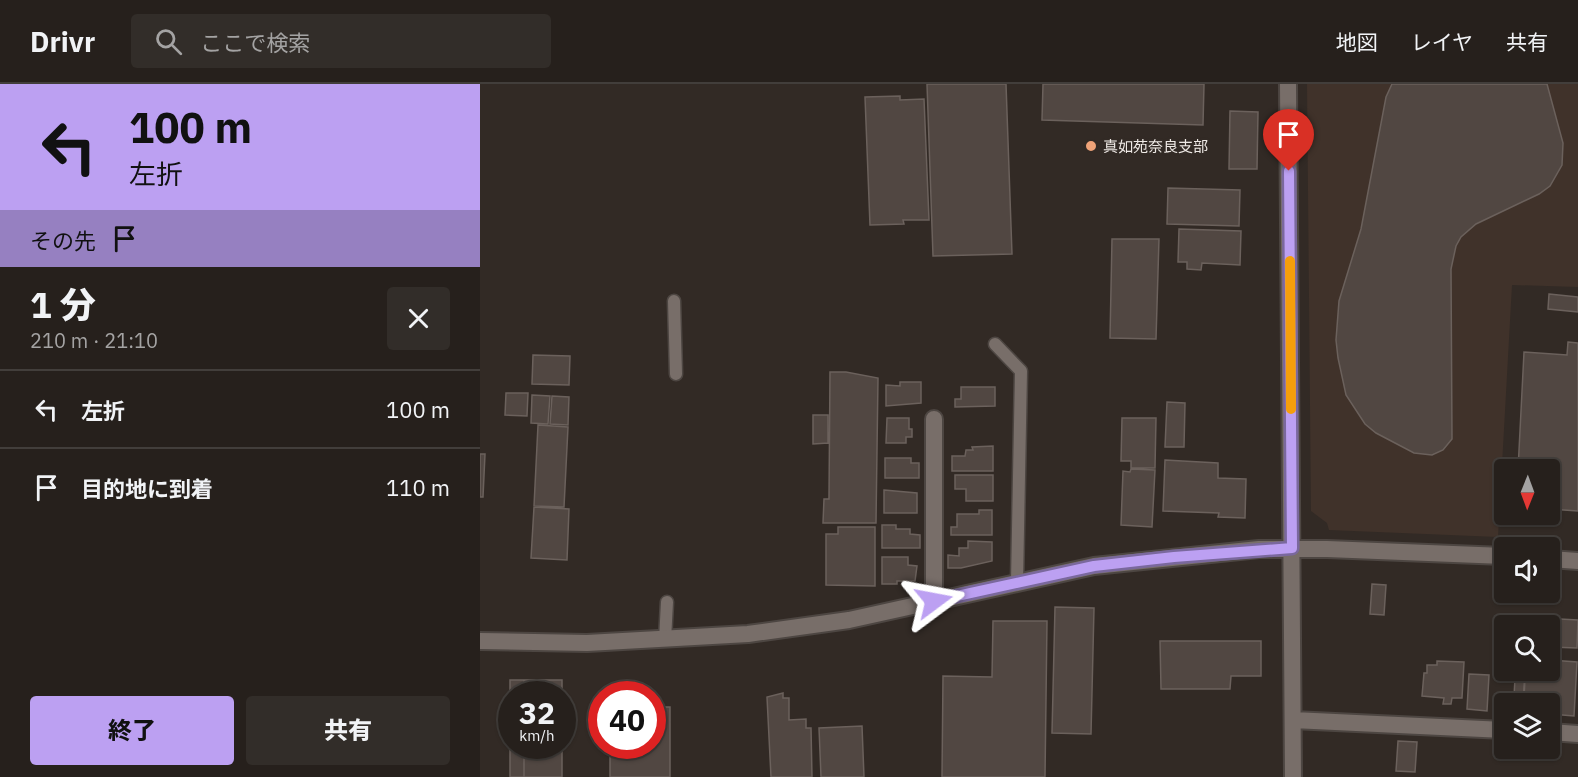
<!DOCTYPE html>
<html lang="ja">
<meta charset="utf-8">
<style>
body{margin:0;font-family:"IBM Plex Sans","Noto Sans JP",sans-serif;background:#322d29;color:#f1f3f6;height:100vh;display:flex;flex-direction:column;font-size:22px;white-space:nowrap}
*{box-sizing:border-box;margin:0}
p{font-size:20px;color:#a4a3a3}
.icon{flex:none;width:33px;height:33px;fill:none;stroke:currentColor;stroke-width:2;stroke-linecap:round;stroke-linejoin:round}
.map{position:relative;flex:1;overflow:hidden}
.panel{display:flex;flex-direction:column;background:#26201c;width:480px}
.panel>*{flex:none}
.hud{background:#bca0f2;color:#111;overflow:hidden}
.needle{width:39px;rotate:181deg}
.fabs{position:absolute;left:1014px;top:375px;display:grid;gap:12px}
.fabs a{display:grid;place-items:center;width:66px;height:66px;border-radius:6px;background:#26201c;box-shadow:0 2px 4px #0004,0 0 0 2px #423e3b;font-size:30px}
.speed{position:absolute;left:18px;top:597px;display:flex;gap:12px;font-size:30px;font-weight:700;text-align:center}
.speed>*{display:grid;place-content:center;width:78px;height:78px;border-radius:50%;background:#26201c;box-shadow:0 2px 4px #0004,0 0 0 2px #423e3b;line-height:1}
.speed small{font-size:15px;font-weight:400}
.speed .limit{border:9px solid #d22;background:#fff;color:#111}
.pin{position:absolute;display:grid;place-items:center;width:51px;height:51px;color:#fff;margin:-62px -26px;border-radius:50% 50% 50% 0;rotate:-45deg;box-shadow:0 0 6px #0007}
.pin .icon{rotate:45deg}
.me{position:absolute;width:66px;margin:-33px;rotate:77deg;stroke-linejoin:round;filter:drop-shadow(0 0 4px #0008)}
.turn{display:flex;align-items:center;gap:21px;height:126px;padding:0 30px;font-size:27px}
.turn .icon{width:78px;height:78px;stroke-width:2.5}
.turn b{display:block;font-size:42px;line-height:51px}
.then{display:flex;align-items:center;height:57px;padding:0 30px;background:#0003;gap:12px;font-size:22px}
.round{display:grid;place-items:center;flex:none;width:63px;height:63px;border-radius:6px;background:#322d29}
.summary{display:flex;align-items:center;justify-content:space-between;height:102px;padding:0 30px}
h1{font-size:36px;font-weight:800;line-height:45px}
.action{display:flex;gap:12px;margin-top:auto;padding:12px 30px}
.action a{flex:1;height:69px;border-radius:6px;background:#bca0f2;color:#111;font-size:24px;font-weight:800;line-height:69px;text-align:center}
.action a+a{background:#322d29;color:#f1f3f6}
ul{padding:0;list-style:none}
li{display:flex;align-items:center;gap:18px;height:78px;padding:0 30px;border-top:2px solid #423e3b}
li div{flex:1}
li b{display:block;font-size:22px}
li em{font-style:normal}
header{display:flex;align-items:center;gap:36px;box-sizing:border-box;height:84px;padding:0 30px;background:#26201c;border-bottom:2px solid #423e3b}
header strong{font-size:28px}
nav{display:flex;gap:33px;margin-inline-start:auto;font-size:21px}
.search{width:420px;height:54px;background:#322d29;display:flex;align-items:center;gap:15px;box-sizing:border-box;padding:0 21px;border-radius:6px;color:#a4a3a3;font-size:22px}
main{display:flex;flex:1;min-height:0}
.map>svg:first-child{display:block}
.built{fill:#40322a}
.building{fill:#514742;stroke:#6b615c;stroke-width:1.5}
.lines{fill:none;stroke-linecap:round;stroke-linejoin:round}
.service-casing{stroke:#4d4642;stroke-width:15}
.minor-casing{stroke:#4d4642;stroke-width:20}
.tertiary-casing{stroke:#4d4642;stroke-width:20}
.service{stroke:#786e69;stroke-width:12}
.minor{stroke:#786e69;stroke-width:16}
.tertiary{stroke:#786e69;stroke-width:16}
.route-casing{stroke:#7a689d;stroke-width:15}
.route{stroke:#bca0f2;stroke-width:10}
.slow{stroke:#f59e0b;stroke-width:10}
.poi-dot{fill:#efa378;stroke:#322a25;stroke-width:2}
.labels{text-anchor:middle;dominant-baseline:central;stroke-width:5;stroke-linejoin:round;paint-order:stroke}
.poi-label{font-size:15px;fill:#eee9e5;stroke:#322a25;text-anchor:start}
</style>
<header>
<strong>Drivr</strong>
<div class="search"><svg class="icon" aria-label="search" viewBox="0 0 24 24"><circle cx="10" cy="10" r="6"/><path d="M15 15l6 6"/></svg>ここで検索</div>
<nav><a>地図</a><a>レイヤ</a><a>共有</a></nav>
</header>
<main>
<section class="panel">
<div class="hud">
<div class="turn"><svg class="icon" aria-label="left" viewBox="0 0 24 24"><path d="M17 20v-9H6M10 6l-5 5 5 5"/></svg><div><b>100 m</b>左折</div></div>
<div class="then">その先<svg class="icon" aria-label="arrive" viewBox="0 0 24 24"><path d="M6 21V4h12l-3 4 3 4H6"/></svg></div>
</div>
<div class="summary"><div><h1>1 分</h1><p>210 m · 21:10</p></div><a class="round"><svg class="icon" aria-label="close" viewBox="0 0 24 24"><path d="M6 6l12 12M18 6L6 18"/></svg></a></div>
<ul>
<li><svg class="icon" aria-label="left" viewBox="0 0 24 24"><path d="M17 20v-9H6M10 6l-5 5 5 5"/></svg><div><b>左折</b></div><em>100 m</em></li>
<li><svg class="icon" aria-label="arrive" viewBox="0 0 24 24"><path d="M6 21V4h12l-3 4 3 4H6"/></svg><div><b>目的地に到着</b></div><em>110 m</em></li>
</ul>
<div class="action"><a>終了</a><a>共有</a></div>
</section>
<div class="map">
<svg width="1098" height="693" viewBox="0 0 1098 693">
<rect width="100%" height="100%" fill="#322a25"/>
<path class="built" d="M827,0h271v203l-66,-2 -14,252 -169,-7 -2,-7 -16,-12z"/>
<path class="building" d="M447,0h79l6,170 -79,2z
M563,0h161l-1,41 -161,-5z
M912,0h155l16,59 -1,22 -12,21 -11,8 -63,30 -15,13 -5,9 -5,23 1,170 -9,11 -11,5 -18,-2 -38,-20 -11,-9 -19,-29 -8,-37 -2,-18 3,-39 22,-72 25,-132z
M420,12v4l24,-1 5,121h-26l1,4 -34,1 -5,-128z
M750,27l28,1 -1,57h-28z
M688,104l72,2 -1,36 -72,-2z
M699,145l62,2 -1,34 -38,-2 -1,7 -14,-1v-7h-9z
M632,155h47l-3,100 -46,-1z
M1069,210l29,3v15l-30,-3z
M1088,258l10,1v168l-28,-2v-39h-32l6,-118 43,3z
M53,271l37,1 -1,29 -37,-1z
M350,288h16l32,6 -2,145h-53l1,-24h5z
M420,298h21v21l-35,3v-21l14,1z
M481,303h34v19l-40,1v-8h6z
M26,309h22l-1,23 -22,-1z
M52,311l18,1 -2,28 -17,-1z
M72,312l17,1 -1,28 -18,-1z
M687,318l18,1 -1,44h-19z
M333,331h15v28l-15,1z
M407,334h22v11h3v8h-6v6h-20z
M642,334h34l-1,50h-24v-7h-10z
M58,341l30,2 -4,80 -30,-1z
M513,362v25h-41v-15h13l1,-6h7l-1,-3z
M0,370h5l-2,43h-3z
M405,374h26v5h8v15h-34z
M685,376l53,3v15l28,1 -1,39 -27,-1 1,-4 -56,-2z
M651,385l24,1 -3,57 -31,-2 2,-54 7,1z
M475,391h38v26h-27v-12h-11z
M404,406l33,3v20h-33z
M54,423l35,2 -2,51 -36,-2z
M499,426h13v25h-41v-8h6v-13h22z
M402,441h14v4h14v5l10,1v13h-38z
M358,443h37v59l-49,-1v-51h12z
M488,457l24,1v19l-31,7h-13v-13l11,1v-8h9z
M402,473h26v8l9,1 -2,15h-18v3h-15z
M892,500l14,1 -2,30 -14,-1z
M575,523l39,1 -3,126 -39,-1z
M1024,532l74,4 -1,28 -27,-1v-21h-46v19l-1,-1z
M513,537h54l-2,156h-103l1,-101 49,1z
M680,557h101v35h-30l-1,13h-69z
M1070,576l27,2 -3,54 -24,-2v-10h-27l2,-34h25z
M957,577l27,1 -2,36h-10l-1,6h-8l1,-6 -22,-2 2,-23h3v-8h10z
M989,590l20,1 -2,36 -20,-2z
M1035,594l10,1 -1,19 -10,-1z
M30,596h14v14h-12v52h12v31h-14z
M44,596h38v14h-38z
M303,609v5h6v22l17,-1v9h5l1,49h-41l-4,-80z
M172,623h18v70h-60v-31h42z
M382,642l2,51h-43l-2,-49z
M918,657l19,1 -2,30 -19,-1z
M44,662h38v31h-38z"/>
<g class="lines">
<defs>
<path id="service" d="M194,217l2,73
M515,260l26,27 -4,211
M185,556l2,-38"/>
<path id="minor" d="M808,0l5,693
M454,335v182
M813,636l211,10
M1070,648l28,2"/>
<path id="tertiary" d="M1070,475l28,2
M0,557l107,2 161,-9 101,-14 245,-54 165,-17h68l177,7"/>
</defs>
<use href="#service" class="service-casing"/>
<use href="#minor" class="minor-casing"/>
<use href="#tertiary" class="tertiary-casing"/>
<use href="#service" class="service"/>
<use href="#minor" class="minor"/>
<use href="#tertiary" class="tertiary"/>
</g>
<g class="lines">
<defs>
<path id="route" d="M454,517l160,-35 80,-9 118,-9 -3,-377"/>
</defs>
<use href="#route" class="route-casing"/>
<use href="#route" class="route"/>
<path class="slow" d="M810,177l1,148"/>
</g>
<circle class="poi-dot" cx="611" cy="62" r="6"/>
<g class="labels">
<g class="poi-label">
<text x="623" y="62">真如苑奈良支部</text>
</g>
</g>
</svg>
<div class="fabs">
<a><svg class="needle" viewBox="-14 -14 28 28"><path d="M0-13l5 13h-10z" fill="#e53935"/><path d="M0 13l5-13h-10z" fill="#a4a3a3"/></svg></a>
<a><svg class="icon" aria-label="sound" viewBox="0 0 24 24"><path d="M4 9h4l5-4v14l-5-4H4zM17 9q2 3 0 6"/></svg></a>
<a><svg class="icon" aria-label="search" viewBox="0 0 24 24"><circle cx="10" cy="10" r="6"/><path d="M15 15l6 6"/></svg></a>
<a><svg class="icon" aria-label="layers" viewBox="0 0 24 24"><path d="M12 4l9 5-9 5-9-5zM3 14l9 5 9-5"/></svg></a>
</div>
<div class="speed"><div>32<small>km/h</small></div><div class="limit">40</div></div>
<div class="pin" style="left:809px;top:87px;background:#d93025"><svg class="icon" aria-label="arrive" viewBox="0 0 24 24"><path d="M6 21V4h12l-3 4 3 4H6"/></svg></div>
<svg class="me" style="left:454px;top:517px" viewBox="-20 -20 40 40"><path d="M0-17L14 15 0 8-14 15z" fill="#bca0f2" stroke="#fff" stroke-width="4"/></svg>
</div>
</main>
